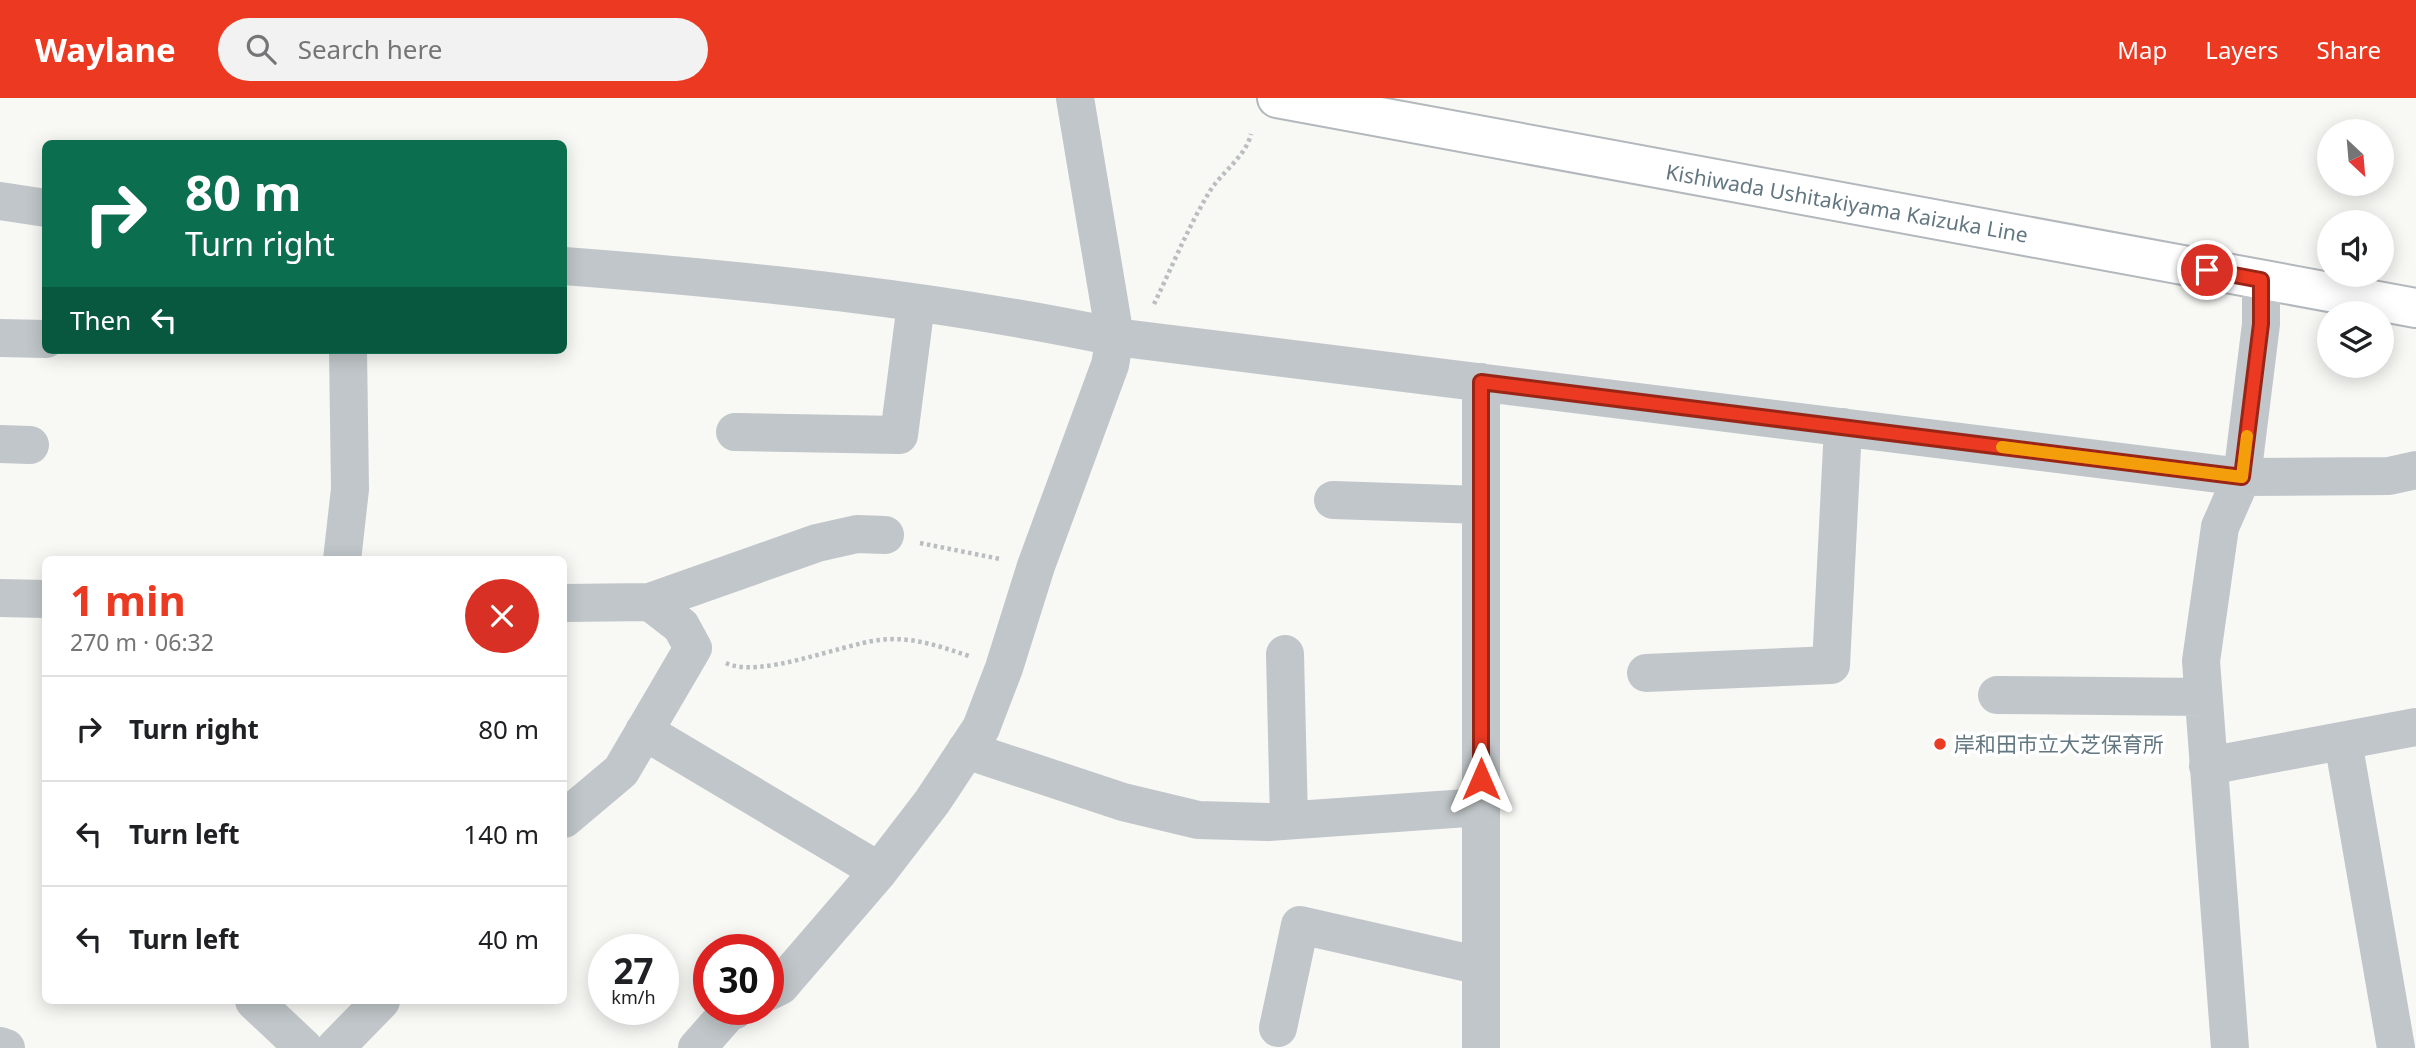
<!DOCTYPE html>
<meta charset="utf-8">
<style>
body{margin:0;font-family:"Noto Sans","Noto Sans JP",sans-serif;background:#f2f2f2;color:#202124;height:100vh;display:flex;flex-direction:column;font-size:26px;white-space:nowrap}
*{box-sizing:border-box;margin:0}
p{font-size:23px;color:#757577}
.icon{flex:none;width:38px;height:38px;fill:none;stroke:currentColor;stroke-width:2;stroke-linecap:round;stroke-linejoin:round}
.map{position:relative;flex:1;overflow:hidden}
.details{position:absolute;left:42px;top:458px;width:525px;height:448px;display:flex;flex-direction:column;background:#fff;border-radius:10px;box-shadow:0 4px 18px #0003}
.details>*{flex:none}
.guide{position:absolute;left:42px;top:42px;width:525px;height:214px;border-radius:10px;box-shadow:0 4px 18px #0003;background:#0b6e4f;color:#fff;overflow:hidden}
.needle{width:46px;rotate:154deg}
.tools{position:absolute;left:2317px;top:21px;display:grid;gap:14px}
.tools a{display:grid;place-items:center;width:77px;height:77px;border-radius:50%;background:#fff;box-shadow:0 4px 18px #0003;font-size:35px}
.speed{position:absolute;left:588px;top:836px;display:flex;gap:14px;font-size:35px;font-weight:700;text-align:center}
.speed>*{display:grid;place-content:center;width:91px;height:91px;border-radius:50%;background:#fff;box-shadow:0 4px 18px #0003;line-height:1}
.speed small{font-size:18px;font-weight:400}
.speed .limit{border:10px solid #d22;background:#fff;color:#111}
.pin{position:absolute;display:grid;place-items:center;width:60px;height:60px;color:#fff;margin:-30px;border:4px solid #fff;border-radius:50%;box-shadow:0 2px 7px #0007}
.me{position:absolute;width:77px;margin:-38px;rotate:0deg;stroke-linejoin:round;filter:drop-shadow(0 0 5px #0008)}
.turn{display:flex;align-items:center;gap:24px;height:147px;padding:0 28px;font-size:32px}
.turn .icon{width:91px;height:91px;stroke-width:2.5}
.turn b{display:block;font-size:49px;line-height:60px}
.then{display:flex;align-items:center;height:66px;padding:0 28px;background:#0003;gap:14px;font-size:26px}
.round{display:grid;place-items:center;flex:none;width:74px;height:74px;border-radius:37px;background:#f2f2f2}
.headline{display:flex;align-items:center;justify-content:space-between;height:119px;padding:0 28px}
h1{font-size:42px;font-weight:700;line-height:52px;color:#eb3922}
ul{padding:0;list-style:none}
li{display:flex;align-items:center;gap:21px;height:105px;padding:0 28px;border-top:2px solid #e0e0e0}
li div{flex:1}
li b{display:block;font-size:26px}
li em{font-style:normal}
header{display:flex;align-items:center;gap:42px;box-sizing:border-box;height:98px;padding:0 35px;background:#eb3922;color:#fff}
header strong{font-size:33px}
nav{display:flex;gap:38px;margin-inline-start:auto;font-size:24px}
.search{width:490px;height:63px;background:#f2f2f2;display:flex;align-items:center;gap:18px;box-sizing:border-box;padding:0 24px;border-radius:38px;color:#757577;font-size:26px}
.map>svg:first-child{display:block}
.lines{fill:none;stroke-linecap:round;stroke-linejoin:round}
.primary-casing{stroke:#b2b8bc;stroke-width:42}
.path{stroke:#babec0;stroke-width:4.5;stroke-dasharray:3.5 3.5;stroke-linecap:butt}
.street{stroke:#c0c6c9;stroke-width:38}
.primary{stroke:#fff;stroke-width:38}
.route-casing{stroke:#992516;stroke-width:18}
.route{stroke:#eb3922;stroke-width:12}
.slow{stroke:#f59e0b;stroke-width:12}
.poi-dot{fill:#eb3922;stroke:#fff;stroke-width:2.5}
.labels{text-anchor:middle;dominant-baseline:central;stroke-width:7;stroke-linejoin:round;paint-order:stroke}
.street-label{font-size:21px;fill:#627781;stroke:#fff}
.poi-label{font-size:21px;fill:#627781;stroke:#fff;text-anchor:start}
</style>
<header>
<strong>Waylane</strong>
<div class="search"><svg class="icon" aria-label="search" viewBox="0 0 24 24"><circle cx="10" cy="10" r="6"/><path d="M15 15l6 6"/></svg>Search here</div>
<nav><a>Map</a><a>Layers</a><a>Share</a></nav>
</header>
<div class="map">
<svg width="2416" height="950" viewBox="0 0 2416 950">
<rect width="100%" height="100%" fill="#f8f8f5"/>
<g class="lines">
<defs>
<path id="primary" d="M1277,0l1139,210"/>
</defs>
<use href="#primary" class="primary-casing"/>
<path class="path" d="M1154,206c18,-37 34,-77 56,-113 12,-19 36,-35 41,-57
M920,445l80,16
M726,565c33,16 114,-18 153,-23 32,-4 60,6 90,16"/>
<path class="street" d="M0,103l46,7
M564,168c184,14 370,33 551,71l1127,140 147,-1 27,-6
M0,240l46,1
M1481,284v666
M735,334l164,3 17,-131
M0,346l30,1
M1333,402l148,5
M342,462l8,-71 -2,-139
M0,500l46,1
M564,505l86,-1 167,-59 40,-9 28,1
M1285,556l4,166
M1646,575l185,-8 12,-238
M1997,597l206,2
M644,633l235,140
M2343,643l53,307
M966,652l157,52 75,18 70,2 213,-15
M2208,668l208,-39
M564,721l57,-48 72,-123 -12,-22 -31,-24
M768,894l12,-6 99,-115 53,-69 49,-74 23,-60 32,-102 74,-201 5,-28 -40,-239
M254,903l50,47
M1278,930l22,-103 181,41
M0,948l6,2
M335,950l46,-47
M697,950l31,-35 7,-3
M2230,950l-29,-387 19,-134 22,-50 19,-153v-44"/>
<use href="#primary" class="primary"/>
</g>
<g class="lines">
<defs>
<path id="route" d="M1481,681v-397l761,95 19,-153v-44l-54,-10"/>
</defs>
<use href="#route" class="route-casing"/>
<use href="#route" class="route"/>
<path class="slow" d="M2002,349l240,30 5,-41"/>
</g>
<circle class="poi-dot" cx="1940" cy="646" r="7"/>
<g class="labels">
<g class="street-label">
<text transform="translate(1847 105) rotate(10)">Kishiwada Ushitakiyama Kaizuka Line</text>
</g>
<g class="poi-label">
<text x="1954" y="646">岸和田市立大芝保育所</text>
</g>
</g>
</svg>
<div class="tools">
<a><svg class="needle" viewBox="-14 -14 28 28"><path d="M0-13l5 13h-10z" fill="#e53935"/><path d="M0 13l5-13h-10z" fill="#757577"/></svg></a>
<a><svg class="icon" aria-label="sound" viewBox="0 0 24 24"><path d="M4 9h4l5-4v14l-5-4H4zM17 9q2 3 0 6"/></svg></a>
<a><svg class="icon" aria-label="layers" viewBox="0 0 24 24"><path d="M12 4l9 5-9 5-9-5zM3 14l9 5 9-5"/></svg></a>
</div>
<div class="speed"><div>27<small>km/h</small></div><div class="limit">30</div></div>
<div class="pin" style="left:2207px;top:172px;background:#d93025"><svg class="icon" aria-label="arrive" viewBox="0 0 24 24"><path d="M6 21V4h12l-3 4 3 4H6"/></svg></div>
<svg class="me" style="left:1481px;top:681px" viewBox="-20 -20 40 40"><path d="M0-17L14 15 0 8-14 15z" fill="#eb3922" stroke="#fff" stroke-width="4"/></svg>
<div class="guide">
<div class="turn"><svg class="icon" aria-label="right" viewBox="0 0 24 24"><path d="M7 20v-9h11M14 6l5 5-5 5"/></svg><div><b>80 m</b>Turn right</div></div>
<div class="then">Then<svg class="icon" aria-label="left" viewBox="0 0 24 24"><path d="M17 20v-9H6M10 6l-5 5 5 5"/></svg></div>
</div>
<section class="details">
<div class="headline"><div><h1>1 min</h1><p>270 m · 06:32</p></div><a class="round" style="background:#d93025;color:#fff"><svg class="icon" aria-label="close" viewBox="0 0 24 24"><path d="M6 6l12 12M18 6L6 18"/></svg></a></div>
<ul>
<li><svg class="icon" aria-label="right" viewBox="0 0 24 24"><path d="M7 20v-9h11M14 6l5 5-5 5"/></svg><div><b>Turn right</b></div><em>80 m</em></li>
<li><svg class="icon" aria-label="left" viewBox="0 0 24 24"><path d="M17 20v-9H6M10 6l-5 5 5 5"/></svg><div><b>Turn left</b></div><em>140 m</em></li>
<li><svg class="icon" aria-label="left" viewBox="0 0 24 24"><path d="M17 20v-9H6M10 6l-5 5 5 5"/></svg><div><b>Turn left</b></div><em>40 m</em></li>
</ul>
</section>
</div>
